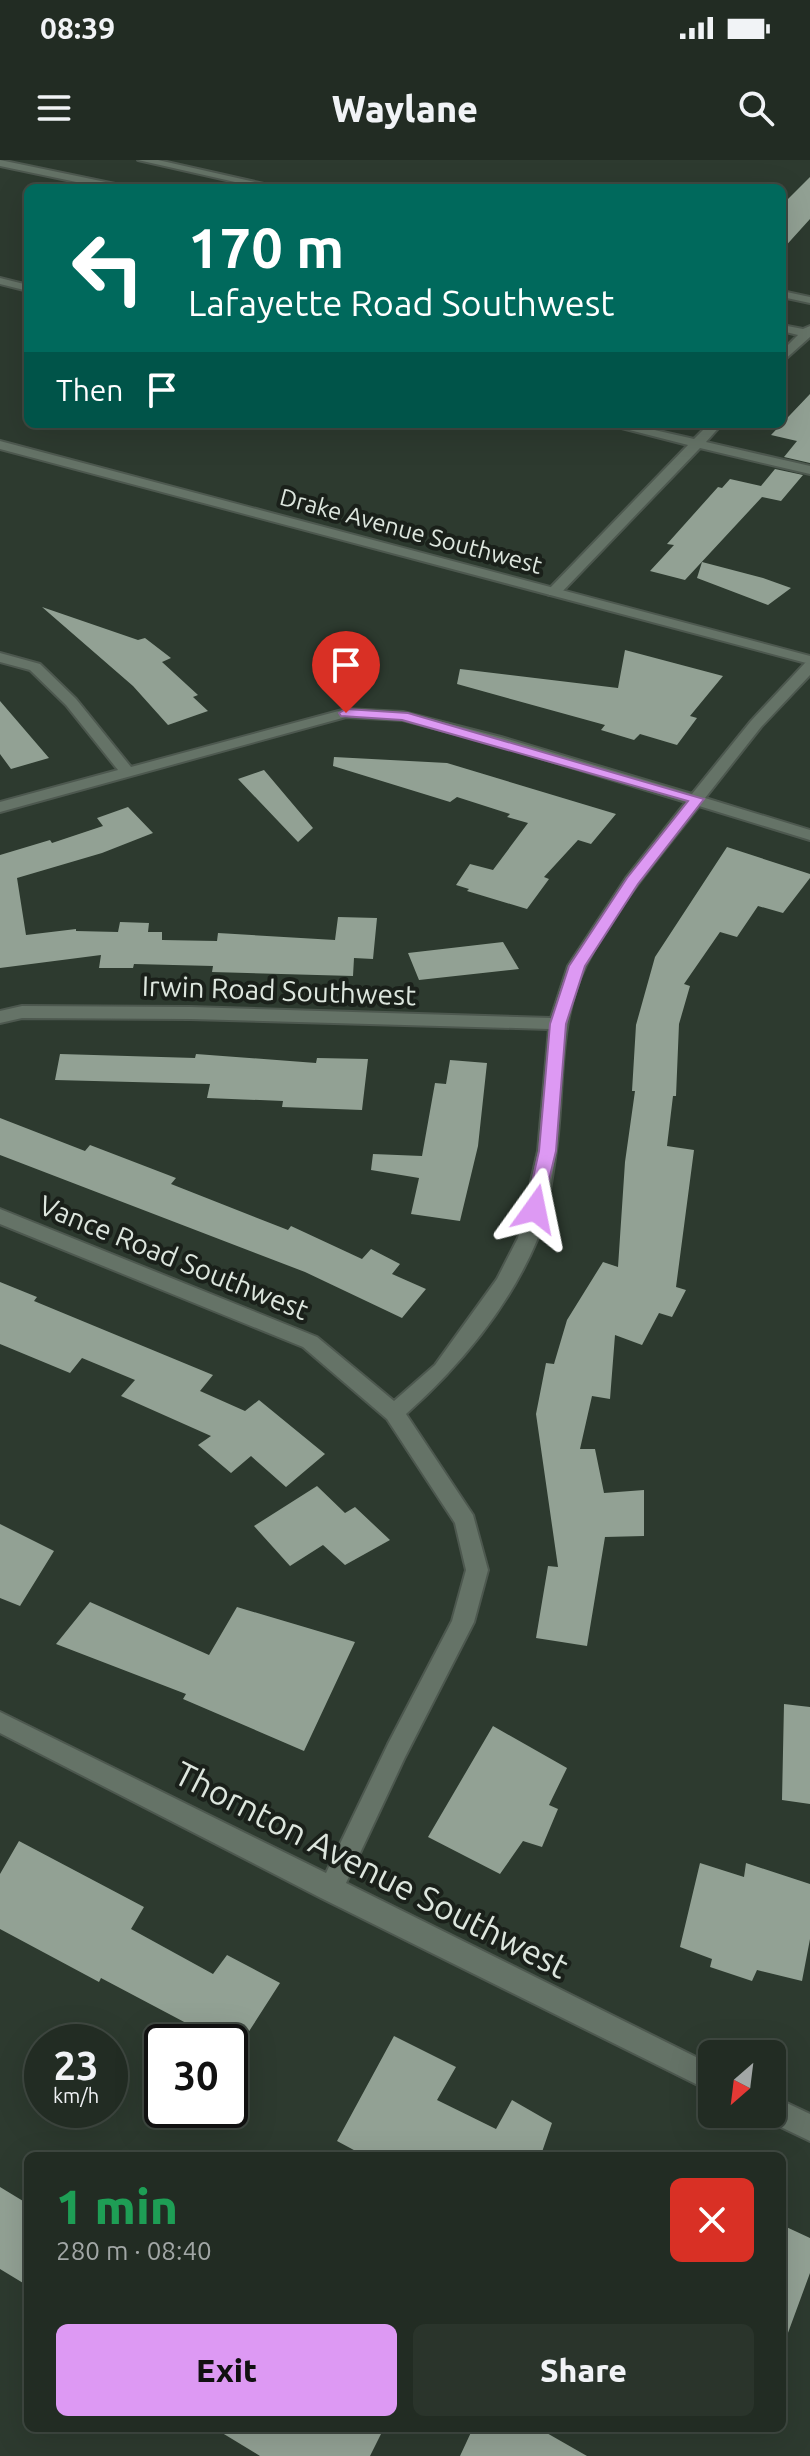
<!DOCTYPE html>
<meta charset="utf-8">
<style>
body{margin:0;font-family:Ubuntu,sans-serif;background:#2a342b;color:#f1f3f6;height:100vh;display:flex;flex-direction:column;font-size:30px;white-space:nowrap}
*{box-sizing:border-box;margin:0}
p{font-size:26px;color:#a2a7a6}
.icon{flex:none;width:44px;height:44px;fill:none;stroke:currentColor;stroke-width:2;stroke-linecap:round;stroke-linejoin:round}
.map{position:relative;flex:1;overflow:hidden}
.side{position:absolute;left:24px;top:1992px;width:762px;height:280px;display:flex;flex-direction:column;background:#222c23;border-radius:12px;box-shadow:0 8px 32px #0002,0 0 0 2px #3f4841}
.side>*{flex:none}
.top-card{position:absolute;left:24px;top:24px;width:762px;height:244px;border-radius:12px;box-shadow:0 8px 32px #0002,0 0 0 2px #3f4841;background:#00695c;color:#fff;overflow:hidden}
.needle{width:52px;rotate:208deg}
.controls{position:absolute;left:698px;top:1880px;display:grid;gap:16px}
.controls a{display:grid;place-items:center;width:88px;height:88px;border-radius:12px;background:#222c23;box-shadow:0 8px 32px #0002,0 0 0 2px #3f4841;font-size:40px}
.speed{position:absolute;left:24px;top:1864px;display:flex;gap:16px;font-size:40px;font-weight:700;text-align:center}
.speed>*{display:grid;place-content:center;width:104px;height:104px;border-radius:50%;background:#222c23;box-shadow:0 8px 32px #0002,0 0 0 2px #3f4841;line-height:1}
.speed small{font-size:20px;font-weight:400}
.speed .limit{border:4px solid #111;border-radius:12px;background:#fff;color:#111}
.pin{position:absolute;display:grid;place-items:center;width:68px;height:68px;color:#fff;margin:-82px -34px;border-radius:50% 50% 50% 0;rotate:-45deg;box-shadow:0 0 8px #0007}
.pin .icon{rotate:45deg}
.me{position:absolute;width:88px;margin:-44px;rotate:12deg;stroke-linejoin:round;filter:drop-shadow(0 0 6px #0008)}
.turn{display:flex;align-items:center;gap:28px;height:168px;padding:0 32px;font-size:36px}
.turn .icon{width:104px;height:104px;stroke-width:2.5}
.turn b{display:block;font-size:56px;line-height:68px}
.then{display:flex;align-items:center;height:76px;padding:0 32px;background:#0003;gap:16px;font-size:30px}
.round{display:grid;place-items:center;flex:none;width:84px;height:84px;border-radius:12px;background:#2a342b}
.overview{display:flex;align-items:center;justify-content:space-between;height:136px;padding:0 32px}
h1{font-size:48px;font-weight:800;line-height:60px;color:#1e9e55}
.button{display:flex;gap:16px;margin-top:auto;padding:16px 32px}
.button a{flex:1;height:92px;border-radius:12px;background:#dd99f3;color:#111;font-size:32px;font-weight:800;line-height:92px;text-align:center}
.button a+a{background:#2a342b;color:#f1f3f6}
.status{display:flex;justify-content:space-between;align-items:center;height:56px;padding:0 40px;background:#222c23;direction:ltr}
.status svg{height:22px;fill:currentColor}
header{display:flex;justify-content:space-between;align-items:center;height:104px;padding:0 32px;background:#222c23;font-size:36px;font-weight:800}
.map>svg:first-child{display:block}
.building{fill:#92a194}
.lines{fill:none;stroke-linecap:round;stroke-linejoin:round}
.minor-casing{stroke:#4d584f;stroke-width:4}
.tertiary-casing{stroke:#4d584f;stroke-width:4}
.minor{fill:#657367;fill-rule:evenodd}
.tertiary{fill:#657367;fill-rule:evenodd}
.route{fill:#dd99f3;stroke:#90639e;stroke-width:2}
.labels{text-anchor:middle;dominant-baseline:central;stroke-width:8;stroke-linejoin:round;paint-order:stroke}
.far-street-label{font-size:24px;fill:#dde6de;stroke:#1a201a}
.street-label{font-size:28px;fill:#dde6de;stroke:#1a201a}
.near-street-label{font-size:34px;fill:#dde6de;stroke:#1a201a}
</style>
<div class="status"><b>08:39</b><svg viewBox="0 0 49 12"><path d="M0 12V9h3v3zM5 12V6h3v6zM10 12V3h3v9zM15 12V0h3v12zM26 1h20v11H26zM47 4h2v5h-2z"/></svg></div>
<header><svg class="icon" aria-label="menu" viewBox="0 0 24 24"><path d="M4 6h16M4 12h16M4 18h16"/></svg>Waylane<svg class="icon" aria-label="search" viewBox="0 0 24 24"><circle cx="10" cy="10" r="6"/><path d="M15 15l6 6"/></svg></header>
<div class="map">
<svg width="810" height="2296" viewBox="0 0 810 2296">
<rect width="100%" height="100%" fill="#2d3a2f"/>
<path class="building" d="M810,17v42l-28,31v-45z
M810,234v69l-26,-6 13,-16 -26,-6z
M775,309l28,6 -22,26 -19,-4 -77,83 -35,-9 24,-26 -7,-1 51,-57 4,1 8,-9 31,7z
M702,402l61,16 28,10 -23,17 -71,-27z
M42,447l96,33 7,-2 26,20 -9,4 36,33 -5,2 15,14 -40,14 -35,-39z
M625,490l98,26 -33,40 7,2 -20,27 -37,-11 -6,6 -33,-10 4,-5 -148,-41 3,-15 158,19z
M0,541l49,57 -38,11 -11,-15z
M334,597l113,6 169,51 -25,30 -13,-4 -34,37 5,2 -22,30 -60,-18 2,-2 -13,-4 14,-21 23,6 35,-47 -21,-6 3,-3 -53,-17 -7,5 -117,-36z
M264,610l49,58 -15,14 -60,-63z
M128,647l25,26 -51,20 -85,25 9,57 50,-6v2l42,1 2,-10 29,1 -1,9h14v8l55,1 1,-8 117,7 3,-23 39,1 -4,41 -19,-1 -1,18 -141,-4 1,-6 -79,-2 -1,4h-34l2,-13 -101,13v-113l50,-15 2,3 51,-17 -6,-8z
M727,687l83,27v4l-27,35 -25,-7 -21,31 -17,-5 -36,52 6,2 -11,38 -3,72h-3l-6,50 27,4 -18,137 10,3 -14,27 -13,-4 -17,32 -27,-10 -5,64 -18,-3 -12,53h15l9,44 40,-3v46l-39,1 -18,109 -51,-8 12,-72 10,1 -22,-153 10,-51 8,1 13,-44 36,-58 15,5 7,-105 10,-71h-3l4,-66 19,-68z
M503,782l16,27 -100,11 -11,-27z
M60,894l135,4 1,-4 120,9 1,-5 51,1 -6,51 -80,-3 1,-6 -76,-3 3,-14 -155,-4z
M450,900l37,3 -9,83 -18,75 -49,-7 8,-36 -48,-8 2,-16 49,2 13,-73 11,1z
M0,958l85,33 5,-6 86,33 -5,6 117,46 3,-4 71,33 9,-10 29,15 -8,10 34,15 -24,29 -97,-46 -305,-117z
M0,1122l37,15 -3,4 179,74 -13,16 45,20 14,-11 66,54 -39,33 -35,-31 -20,17 -33,-28 13,-9 -90,-40 14,-16 -53,-22 -12,15 -70,-29z
M317,1326l28,27 10,-6 35,33 -45,25 -22,-20 -33,21 -36,-40z
M0,1364l54,27 -34,55 -20,-8z
M90,1442l119,53 28,-48 118,35 -51,109 -121,-52 3,-5 -130,-50z
M784,1544l26,3v97l-28,-4z
M493,1566l74,42 -18,37 9,4 -16,38 -19,-6 -23,33 -72,-37z
M19,1681l125,66 -13,22 82,45 14,-19 53,28 -43,67 -7,-4v-4h-8l-121,-64 -2,4 -99,-53v-55z
M700,1703l44,14 2,-14 64,21v55l-8,42 -45,-11 -5,11 -42,-14 2,-8 -32,-12z
M394,1876l62,31 -19,33 59,29 16,-29 40,23 -10,29 8,4h-185l-28,-15z
M0,2027l28,17v82l-28,-17z
M782,2065l28,13v35l-25,68h-3z
M214,2268h170l-14,28h-110z
M473,2268h65l49,28h-127z"/>
<g class="lines">
<defs>
<path id="minor" d="M0,0l120,25 5,3h-20l-105,-22z
M138,0h20l124,28h-20z
M0,118l28,7v6l-28,-7z
M782,131l28,6v6l-28,-6z
M782,165l21,4 7,-3v11l-28,25v-11l16,-16 -16,-4z
M606,264h22l66,15 15,-15h13l-16,18 104,24v8l-110,-26 -141,147h-10v-6l139,-144z
M0,493l40,11 36,35 55,68 215,-58 57,3 98,25 191,57 59,-73 54,-58 5,-1v13l-49,52 -56,71 105,32v10l-111,-34c-39,50 -85,103 -113,159 -29,58 -21,124 -30,186 -4,28 -9,63 -19,89 -28,67 -78,127 -131,174l67,101 15,55 -14,52 -69,135 -59,126 366,182v27l-391,-194 -321,-165v-21l326,161 62,-129 64,-123 14,-51 -11,-47 -68,-104 -84,-72 -303,-123v-15l317,128 77,64 41,-36 62,-86 21,-41 20,-87 11,-122 -359,-10 -168,-1 -22,5v-12l22,-5 168,1 361,11 17,-52 58,-88 60,-76 -195,-59 -88,-23 -57,-3 -346,95v-10l118,-32 -52,-65 -36,-35 -30,-8z
M772,1936l38,18v27l-48,-23 -1,-4h11z"/>
<path id="tertiary" d="M0,281l810,215v8l-810,-215z"/>
</defs>
<use href="#minor" class="minor-casing"/>
<use href="#tertiary" class="tertiary-casing"/>
<use href="#minor" class="minor"/>
<use href="#tertiary" class="tertiary"/>
</g>
<path class="route" d="M346,549l62,4 296,86 -66,85 -53,82 -19,58 -10,127 -15,62h-13l-2,-4 13,-58 11,-127 19,-58 58,-88 61,-77 -286,-81 -61,-4 -2,-3z"/>
<g class="labels">
<g class="far-street-label">
<text transform="translate(411 371) rotate(15)">Drake Avenue Southwest</text>
</g>
<g class="street-label">
<text transform="translate(279 830) rotate(2)">Irwin Road Southwest</text>
<text transform="translate(174 1097) rotate(22)">Vance Road Southwest</text>
</g>
<g class="near-street-label">
<text transform="translate(372 1709) rotate(27)">Thornton Avenue Southwest</text>
</g>
</g>
</svg>
<div class="controls">
<a><svg class="needle" viewBox="-14 -14 28 28"><path d="M0-13l5 13h-10z" fill="#e53935"/><path d="M0 13l5-13h-10z" fill="#a2a7a6"/></svg></a>
</div>
<div class="speed"><div>23<small>km/h</small></div><div class="limit">30</div></div>
<div class="pin" style="left:346px;top:553px;background:#d93025"><svg class="icon" aria-label="arrive" viewBox="0 0 24 24"><path d="M6 21V4h12l-3 4 3 4H6"/></svg></div>
<svg class="me" style="left:535px;top:1049px" viewBox="-20 -20 40 40"><path d="M0-17L14 15 0 8-14 15z" fill="#dd99f3" stroke="#fff" stroke-width="4"/></svg>
<div class="top-card">
<div class="turn"><svg class="icon" aria-label="left" viewBox="0 0 24 24"><path d="M17 20v-9H6M10 6l-5 5 5 5"/></svg><div><b>170 m</b>Lafayette Road Southwest</div></div>
<div class="then">Then<svg class="icon" aria-label="arrive" viewBox="0 0 24 24"><path d="M6 21V4h12l-3 4 3 4H6"/></svg></div>
</div>
<section class="side">
<div class="overview"><div><h1>1 min</h1><p>280 m · 08:40</p></div><a class="round" style="background:#d93025;color:#fff"><svg class="icon" aria-label="close" viewBox="0 0 24 24"><path d="M6 6l12 12M18 6L6 18"/></svg></a></div>
<div class="button"><a>Exit</a><a>Share</a></div>
</section>
</div>
